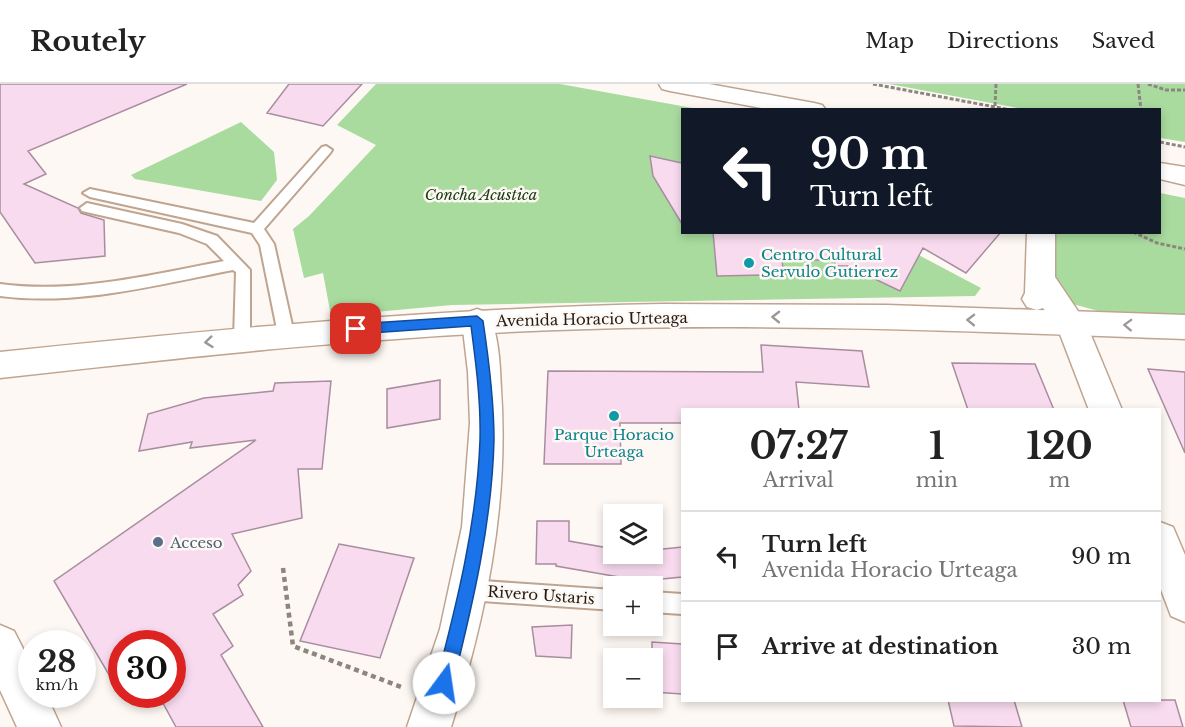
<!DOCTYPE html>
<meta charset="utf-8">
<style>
body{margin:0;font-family:"Libre Baskerville",serif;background:#f6f6f6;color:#222;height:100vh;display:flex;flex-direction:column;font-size:22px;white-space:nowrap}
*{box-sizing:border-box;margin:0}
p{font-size:20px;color:#767676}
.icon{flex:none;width:33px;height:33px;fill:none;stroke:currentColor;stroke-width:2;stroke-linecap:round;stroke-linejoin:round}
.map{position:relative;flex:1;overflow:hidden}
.sheet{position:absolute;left:681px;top:324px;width:480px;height:294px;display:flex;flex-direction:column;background:#fff;border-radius:0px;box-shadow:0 3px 9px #0003}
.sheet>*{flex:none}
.guide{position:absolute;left:681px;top:24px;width:480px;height:126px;border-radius:0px;box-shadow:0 3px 9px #0003;background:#111827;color:#fff;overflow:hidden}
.controls{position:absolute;left:603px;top:420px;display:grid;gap:12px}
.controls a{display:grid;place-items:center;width:60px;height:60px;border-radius:0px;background:#fff;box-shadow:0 3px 9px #0003;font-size:30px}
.speed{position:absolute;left:18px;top:546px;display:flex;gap:12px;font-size:30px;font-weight:700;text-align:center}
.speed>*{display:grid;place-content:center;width:78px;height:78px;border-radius:50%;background:#fff;box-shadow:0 3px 9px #0003;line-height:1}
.speed small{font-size:15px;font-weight:400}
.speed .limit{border:9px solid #d22;background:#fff;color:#111}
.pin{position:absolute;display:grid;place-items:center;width:51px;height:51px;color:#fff;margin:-26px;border-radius:12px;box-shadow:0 3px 9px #0006}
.me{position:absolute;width:66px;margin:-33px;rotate:14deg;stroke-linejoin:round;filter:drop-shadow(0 0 4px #0008)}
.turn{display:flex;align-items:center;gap:21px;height:126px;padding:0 30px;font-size:27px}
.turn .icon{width:78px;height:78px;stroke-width:2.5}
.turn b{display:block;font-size:42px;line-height:51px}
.eta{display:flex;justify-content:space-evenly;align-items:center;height:102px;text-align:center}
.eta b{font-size:36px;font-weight:700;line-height:42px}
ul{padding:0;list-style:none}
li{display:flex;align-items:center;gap:18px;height:90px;padding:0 30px;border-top:2px solid #e0e0e0}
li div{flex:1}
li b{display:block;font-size:22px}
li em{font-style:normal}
header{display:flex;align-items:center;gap:36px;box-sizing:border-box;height:84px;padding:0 30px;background:#fff;border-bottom:2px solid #e0e0e0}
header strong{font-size:28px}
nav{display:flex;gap:33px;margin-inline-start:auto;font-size:21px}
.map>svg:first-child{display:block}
.green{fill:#a9db9f}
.building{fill:#f8dbef;stroke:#a88d9f;stroke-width:1.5}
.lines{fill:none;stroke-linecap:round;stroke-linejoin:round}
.service-casing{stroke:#bfa490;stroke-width:4}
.minor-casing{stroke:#bfa490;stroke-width:3}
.tertiary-casing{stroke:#bfa490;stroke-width:3}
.secondary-casing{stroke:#bfa490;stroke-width:3}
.path-far1{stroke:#8d867f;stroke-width:3;stroke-dasharray:4 2;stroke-linecap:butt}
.path{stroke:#8d867f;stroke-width:4.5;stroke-dasharray:5 4;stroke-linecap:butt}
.service{fill:#fff;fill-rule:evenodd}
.minor{fill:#fff;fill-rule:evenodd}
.tertiary{fill:#fff;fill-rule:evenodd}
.secondary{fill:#fff;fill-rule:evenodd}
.oneway{stroke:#9d9895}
.route{fill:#1a73e8;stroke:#114b97;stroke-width:1.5}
.culture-dot{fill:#0f9aa8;stroke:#fdf8f3;stroke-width:2}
.service-dot{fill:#5c6f8a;stroke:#fdf8f3;stroke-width:2}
.labels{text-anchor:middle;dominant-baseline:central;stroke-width:5;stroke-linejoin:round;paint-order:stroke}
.park-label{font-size:15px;font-style:italic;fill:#163b0f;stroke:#fdf8f3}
.culture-label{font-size:15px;fill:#0d838f;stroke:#fdf8f3;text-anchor:start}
.street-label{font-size:15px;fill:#251b13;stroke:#fdf8f3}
.service-label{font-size:15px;fill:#4e5e75;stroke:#fdf8f3;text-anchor:start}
</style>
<header>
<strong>Routely</strong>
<nav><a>Map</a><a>Directions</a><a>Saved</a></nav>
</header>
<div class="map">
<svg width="1185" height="643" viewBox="0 0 1185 643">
<rect width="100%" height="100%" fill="#fdf8f3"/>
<path class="green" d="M376,0h184l138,25 -16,1v122l195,1 104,55 -6,8 -523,9 -121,11 -8,-43 -19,5 -11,-49 16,-13 67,-71 -39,-20z
M889,0h296v58l-25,-4v-28l-137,-1z
M241,38l33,30 3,28 -16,21 -126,-22 -4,-4z
M1160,109l25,5v118l-79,-3 -37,-10c-15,-26 -20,-40 -17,-70l108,-1z"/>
<path class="building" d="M0,0h187l-159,67 18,23 -22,10 54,24 3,5 23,7 1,36 -70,7 -35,-51z
M289,0h73l-39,42 -56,-13z
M650,72l32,7v61l-29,-48z
M713,148h288l-35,41 -43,-25 -23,43 -52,-25h-12l-2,-6h-52l1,10 -14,-1 1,6 -53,1z
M761,261l101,6 7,36 -73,-5 3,28h-117v13h-62l1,41h-77l4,-93 215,1z
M952,279l83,1 19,46h-86z
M1148,285l37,3v81z
M440,296v39l-53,9v-39z
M331,297l-9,88h-24l4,49 -70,16 19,37 -13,14 5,10 -30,19 20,32 -12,9 42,72h-87l-18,-33h14v-50h-50v53l-68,-116 202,-141 -66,8 2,-6 -53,9 9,-37 56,-16 69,-7 2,-8z
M537,437h32v20l45,8v5h39l1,-4 28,-3v30l-40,4 -86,-15v-2h-20z
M339,460l75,14 -34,100 -80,-17z
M572,541l-1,33 -35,-2 -4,-29z
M652,558l30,2v50l-30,-2z
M948,616h66l8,27 -68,-1z
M1123,616h52l8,27h-52z"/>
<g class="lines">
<defs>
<path id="service" d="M326,62l6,4 -2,3 -66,76 10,15 20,90 -8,6 -8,-6 -18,-89 -8,-12 -162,-36 -7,-4 7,-4 164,34 68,-76z
M87,119l95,21 35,12 33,34v69l-3,4h-10l-3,-4 2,-67 -3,-2c-77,15 -155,36 -233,26v-12c75,10 150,-9 224,-23l-17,-17 -28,-11 -97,-22 -2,-3z
M468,496l146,10v20l-146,-10 -7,-3 -3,-7 3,-7z
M652,508l30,2v20l-30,-2z"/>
<path id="minor" d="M1027,148h28v45l31,46 36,87h-33l-31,-81 -15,-21 -6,2 -10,-3 -5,-8 3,-6z
M477,225l11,4c11,21 12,52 13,76 8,117 -15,228 -50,338h-44l33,-98 22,-102 8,-104 -2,-51 -6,-51 4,-8z
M1160,438l13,5 12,28v67l-14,-6 -11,-29z"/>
<path id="tertiary" d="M659,0h50l105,19 8,2 4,5h-54l-102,-19 -8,-2z
M1160,79l25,4v18l-25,-6z
M663,220l224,1 298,10v24c-199,-7 -398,-16 -596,-10 -197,5 -393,27 -589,49v-26c221,-23 441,-44 663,-48z"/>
<path id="secondary" d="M0,541l14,6 18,35v28h14l15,33h-44l-17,-37z"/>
</defs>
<use href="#service" class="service-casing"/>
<use href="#minor" class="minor-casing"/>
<use href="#tertiary" class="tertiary-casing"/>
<use href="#secondary" class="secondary-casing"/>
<path class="path-far1" d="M873,0l138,26
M1138,0l3,26
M1148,0l18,6h19
M995,22l1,-22
M1160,58l25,5
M1133,148l24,11 28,6"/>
<path class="path" d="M283,484l10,78 111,42"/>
<use href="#service" class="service"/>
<use href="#minor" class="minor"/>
<use href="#tertiary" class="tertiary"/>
<use href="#secondary" class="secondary"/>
</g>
<defs><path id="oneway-chevron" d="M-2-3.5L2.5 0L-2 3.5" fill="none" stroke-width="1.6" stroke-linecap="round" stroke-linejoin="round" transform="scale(1.5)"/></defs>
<g class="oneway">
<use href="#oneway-chevron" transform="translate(776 233) rotate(-179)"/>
<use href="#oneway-chevron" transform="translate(971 236) rotate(-179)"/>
<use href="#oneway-chevron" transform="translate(1128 241) rotate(-178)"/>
<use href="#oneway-chevron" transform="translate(209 258) rotate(174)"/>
</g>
<path class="route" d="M477,232l6,5c6,40 11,79 11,119 -2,82 -21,163 -41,243l-3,6 -6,2 -6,-2 -2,-6c21,-80 41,-160 44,-243 1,-38 -4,-76 -9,-114l-115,8 -6,-5 6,-5z"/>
<g class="culture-dot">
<circle cx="749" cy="179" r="6"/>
<circle cx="614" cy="332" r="6"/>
</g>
<circle class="service-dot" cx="158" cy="458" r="6"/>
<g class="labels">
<g class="park-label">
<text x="481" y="110">Concha Acústica</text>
</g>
<g class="culture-label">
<text x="761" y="170">Centro Cultural<tspan x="761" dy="17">Servulo Gutierrez</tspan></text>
<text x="614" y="350" text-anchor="middle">Parque Horacio<tspan x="614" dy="17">Urteaga</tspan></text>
</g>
<g class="street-label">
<text transform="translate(592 235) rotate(-1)">Avenida Horacio Urteaga</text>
<text transform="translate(541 511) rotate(4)">Rivero Ustaris</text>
</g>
<g class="service-label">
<text x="170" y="458">Acceso</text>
</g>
</g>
</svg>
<div class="controls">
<a><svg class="icon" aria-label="layers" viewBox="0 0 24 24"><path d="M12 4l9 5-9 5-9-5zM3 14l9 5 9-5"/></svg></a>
<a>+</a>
<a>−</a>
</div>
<div class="speed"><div>28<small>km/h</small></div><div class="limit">30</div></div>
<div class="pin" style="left:356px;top:245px;background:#d93025"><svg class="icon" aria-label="arrive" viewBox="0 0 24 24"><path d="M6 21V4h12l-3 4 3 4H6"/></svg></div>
<svg class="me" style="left:444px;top:599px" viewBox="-20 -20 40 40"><circle r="19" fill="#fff"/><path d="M0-13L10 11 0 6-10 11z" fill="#1a73e8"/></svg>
<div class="guide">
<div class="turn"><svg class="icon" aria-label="left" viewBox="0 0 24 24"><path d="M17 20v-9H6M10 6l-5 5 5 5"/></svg><div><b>90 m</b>Turn left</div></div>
</div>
<section class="sheet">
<div class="eta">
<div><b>07:27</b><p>Arrival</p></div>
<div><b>1</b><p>min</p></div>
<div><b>120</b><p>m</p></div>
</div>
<ul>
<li><svg class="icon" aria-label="left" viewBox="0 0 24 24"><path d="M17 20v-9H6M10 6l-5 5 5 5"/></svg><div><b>Turn left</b><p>Avenida Horacio Urteaga</p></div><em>90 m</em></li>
<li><svg class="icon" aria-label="arrive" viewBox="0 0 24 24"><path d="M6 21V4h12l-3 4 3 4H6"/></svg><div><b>Arrive at destination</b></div><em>30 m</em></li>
</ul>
</section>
</div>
